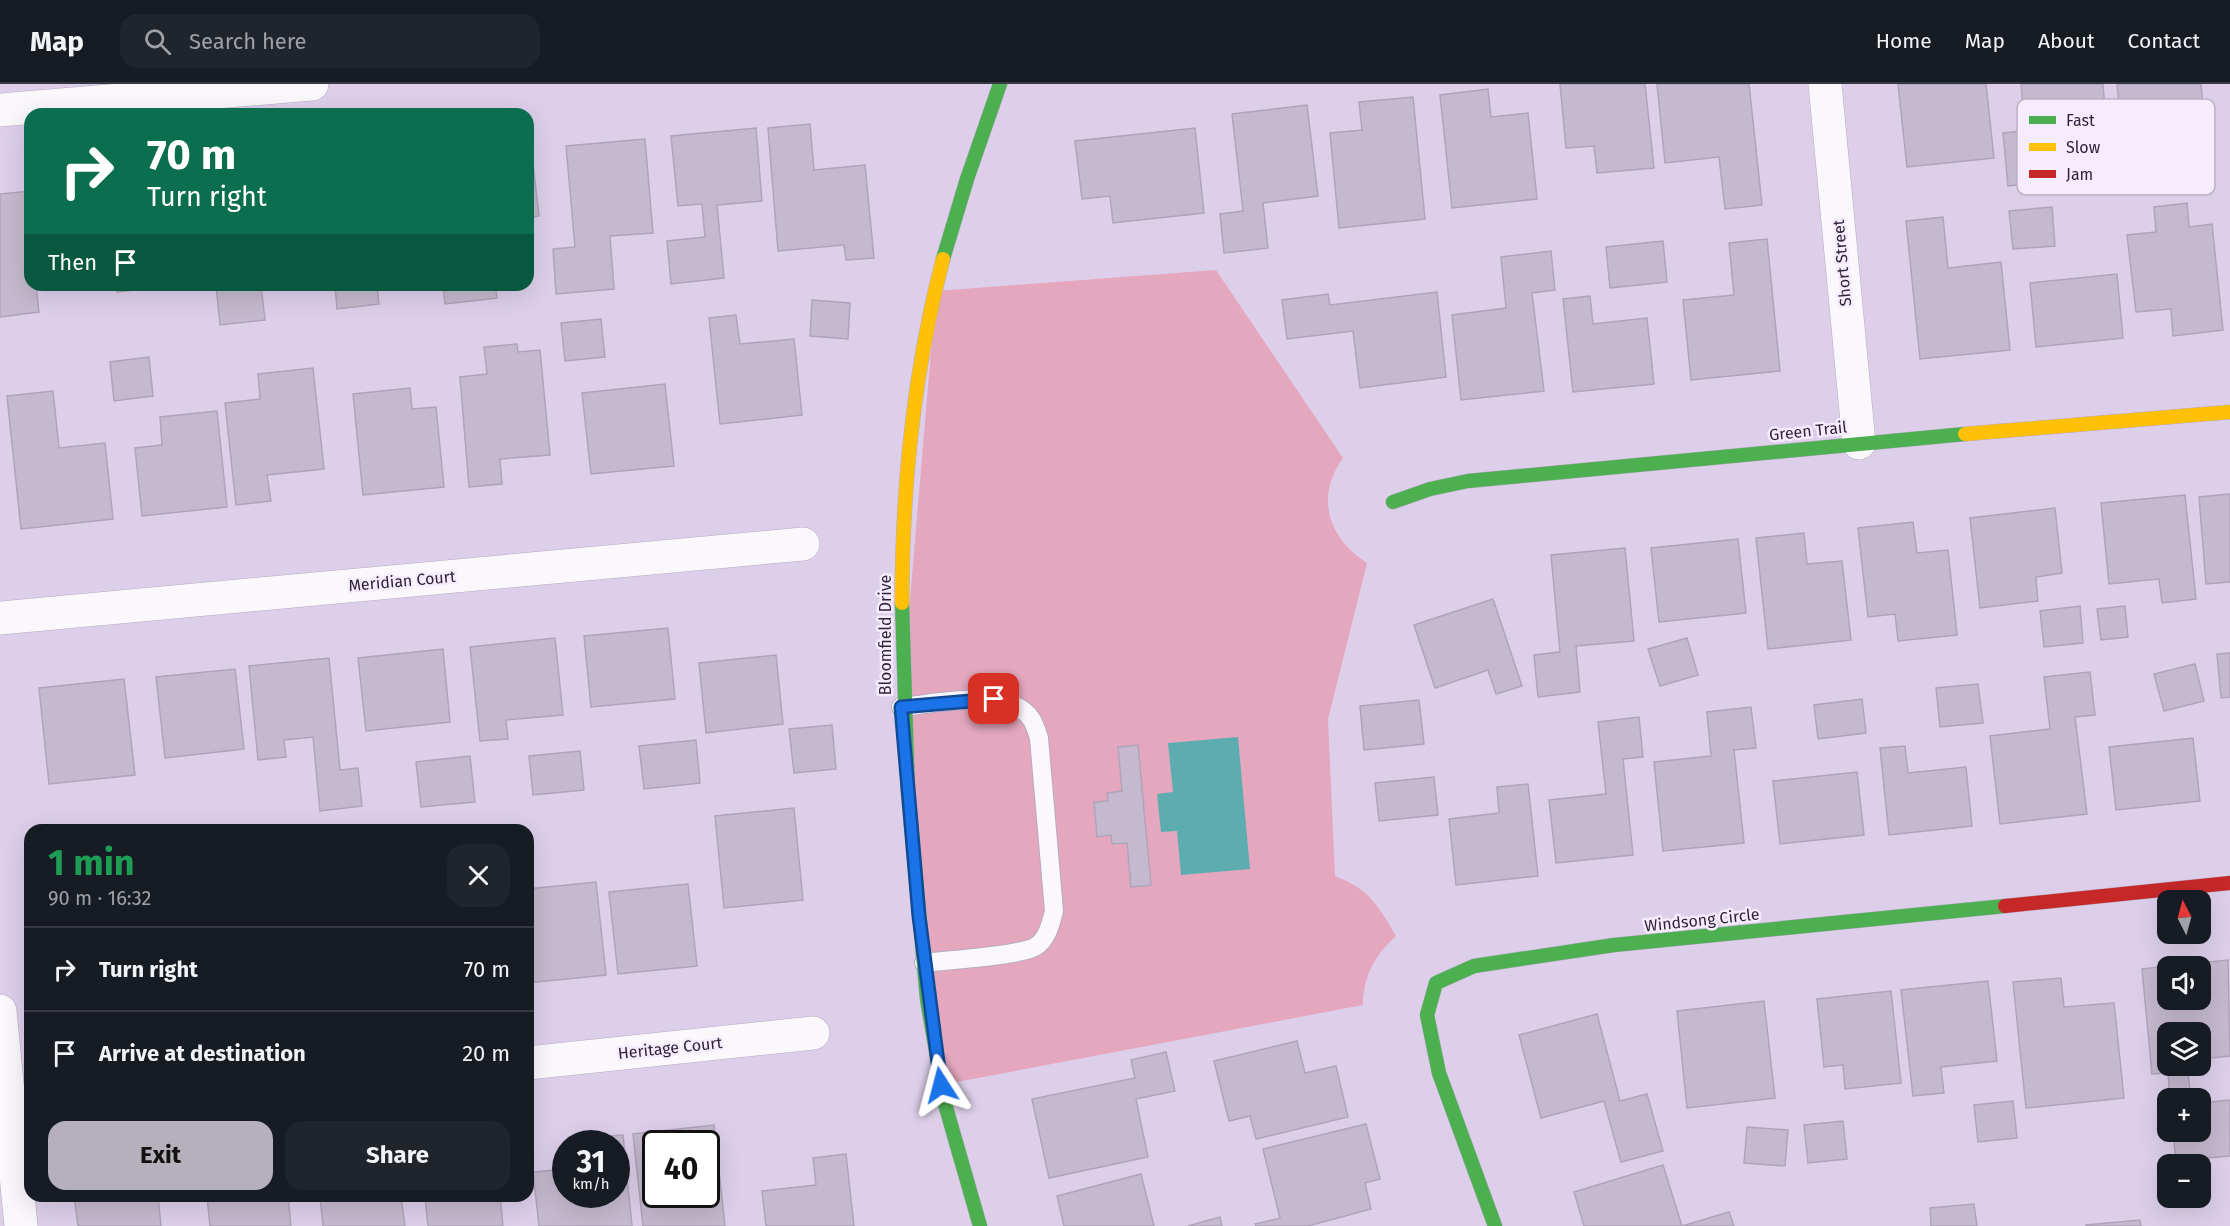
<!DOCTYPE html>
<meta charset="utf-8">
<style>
body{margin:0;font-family:"Fira Sans",sans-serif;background:#20242c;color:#f1f3f6;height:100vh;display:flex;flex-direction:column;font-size:22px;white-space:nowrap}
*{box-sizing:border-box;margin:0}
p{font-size:20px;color:#9ea1a6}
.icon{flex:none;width:33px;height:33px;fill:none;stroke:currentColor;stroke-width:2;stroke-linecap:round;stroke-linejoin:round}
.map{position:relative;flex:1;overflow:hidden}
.drawer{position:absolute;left:24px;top:740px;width:510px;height:378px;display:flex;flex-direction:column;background:#171b24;border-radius:18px;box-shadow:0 6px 24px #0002}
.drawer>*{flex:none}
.guide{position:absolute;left:24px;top:24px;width:510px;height:183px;border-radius:18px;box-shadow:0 6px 24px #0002;background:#0b6e4f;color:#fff;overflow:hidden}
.needle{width:39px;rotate:354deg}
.controls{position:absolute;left:2157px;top:806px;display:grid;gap:12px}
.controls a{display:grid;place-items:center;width:54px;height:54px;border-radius:12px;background:#171b24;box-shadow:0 6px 24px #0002;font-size:30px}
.speed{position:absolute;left:552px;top:1046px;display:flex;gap:12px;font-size:30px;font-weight:700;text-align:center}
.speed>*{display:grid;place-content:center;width:78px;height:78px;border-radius:50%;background:#171b24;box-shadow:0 6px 24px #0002;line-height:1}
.speed small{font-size:15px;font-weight:400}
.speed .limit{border:3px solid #111;border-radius:9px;background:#fff;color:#111}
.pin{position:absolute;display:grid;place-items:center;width:51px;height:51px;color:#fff;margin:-26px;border-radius:12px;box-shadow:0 3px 9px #0006}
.me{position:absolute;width:66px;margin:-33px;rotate:351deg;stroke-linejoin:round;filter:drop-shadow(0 0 4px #0008)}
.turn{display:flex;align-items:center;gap:21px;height:126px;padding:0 24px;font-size:27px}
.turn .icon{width:78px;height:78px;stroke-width:2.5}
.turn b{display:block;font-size:42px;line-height:51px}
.then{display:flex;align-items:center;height:57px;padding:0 24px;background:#0003;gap:12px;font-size:22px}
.round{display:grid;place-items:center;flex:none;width:63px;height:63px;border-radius:18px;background:#20242c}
.summary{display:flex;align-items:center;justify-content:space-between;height:102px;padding:0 24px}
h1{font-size:36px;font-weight:700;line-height:45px;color:#1e9e55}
.action{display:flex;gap:12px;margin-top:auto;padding:12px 24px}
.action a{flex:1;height:69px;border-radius:18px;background:#b5b0bc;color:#111;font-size:24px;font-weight:700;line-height:69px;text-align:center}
.action a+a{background:#20242c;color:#f1f3f6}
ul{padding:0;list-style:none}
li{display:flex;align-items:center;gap:18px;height:84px;padding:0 24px;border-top:2px solid #363941}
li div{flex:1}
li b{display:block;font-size:22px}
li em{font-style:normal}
header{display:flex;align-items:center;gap:36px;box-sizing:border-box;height:84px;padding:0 30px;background:#171b24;border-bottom:2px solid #363941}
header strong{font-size:28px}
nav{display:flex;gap:33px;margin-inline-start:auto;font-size:21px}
.search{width:420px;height:54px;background:#20242c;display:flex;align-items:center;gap:15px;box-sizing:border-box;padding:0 21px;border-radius:18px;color:#9ea1a6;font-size:22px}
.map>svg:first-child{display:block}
.green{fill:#e4a7be}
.water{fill:#5dadb0}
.building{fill:#c4b9ce;stroke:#afa4ba;stroke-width:1.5;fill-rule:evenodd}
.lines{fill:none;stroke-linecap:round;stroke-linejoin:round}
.lane-casing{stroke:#b6abc0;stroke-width:20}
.street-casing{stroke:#b6abc0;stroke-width:34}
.fast-casing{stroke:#b6abc0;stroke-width:15}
.slow-casing{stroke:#b6abc0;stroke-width:15}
.jam-casing{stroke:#b6abc0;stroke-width:15}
.lane{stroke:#faf8fc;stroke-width:18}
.street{stroke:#faf8fc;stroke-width:33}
.fast{stroke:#4caf50;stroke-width:14}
.slow{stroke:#ffc107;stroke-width:14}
.jam{stroke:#c62828;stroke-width:14}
.route-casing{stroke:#114b97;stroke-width:15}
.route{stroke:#1a73e8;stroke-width:10}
.labels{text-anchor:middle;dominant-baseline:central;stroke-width:5;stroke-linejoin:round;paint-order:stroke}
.street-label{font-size:16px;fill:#2e2337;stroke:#f5edfd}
.key{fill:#f5edfd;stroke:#b9b0c2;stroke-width:1.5}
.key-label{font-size:16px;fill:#2e2337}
</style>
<header>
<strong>Map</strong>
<div class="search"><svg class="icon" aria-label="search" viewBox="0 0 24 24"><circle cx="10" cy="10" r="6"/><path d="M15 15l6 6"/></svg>Search here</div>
<nav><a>Home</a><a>Map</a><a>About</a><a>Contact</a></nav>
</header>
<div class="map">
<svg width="2230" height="1142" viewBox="0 0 2230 1142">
<rect width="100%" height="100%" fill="#ddcfea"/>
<path class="green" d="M1216,186l127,188c-28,39 -15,80 24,105l-39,156 7,157c34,13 43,29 61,60 -21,19 -33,40 -33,69l-422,80 -40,-378 35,-416z"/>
<path class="water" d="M1238,653l12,132 -69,6 -4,-44 -16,1 -4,-38 16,-2 -5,-49z"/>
<path class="building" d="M1560,0h85l9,84 -57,5 -3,-27 -28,2z
M1657,0h92l13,121 -37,4 -6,-52 -54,6z
M1898,0h88l8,74 -87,9z
M2021,0h82l3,38 -55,6 5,53 -48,5 -5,-53 22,-2z
M2117,0h84l4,43 -83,8z
M1488,5l3,28 37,-4 9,86 -85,9 -12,-113z
M1413,13l12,122 -86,9 -9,-95 32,-3 -3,-28z
M1307,21l11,91 -55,7 5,45 -44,5 -4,-39 23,-3 -11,-97z
M810,40l4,46 51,-5 9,93 -28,2 -2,-15 -66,6 -10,-123z
M756,44l6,73 -45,4 7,73 -53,6 -4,-43 38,-4 -3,-33 -24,2 -7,-70z
M1195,44l9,85 -91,10 -3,-27 -28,3 -7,-58z
M645,55l8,94 -43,3 4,53 -58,5 -3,-45 22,-2 -9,-101z
M528,62h3l8,70 -11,2z
M30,107v94h6l3,27 -39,5v-123z
M2187,119l2,24 23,-3 11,106 -50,6 -2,-27 -35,3 -9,-77 29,-3 -2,-25z
M2052,123l3,39 -42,3 -4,-38z
M1943,133l5,51 53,-6 9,88 -90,9 -14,-138z
M1767,155l13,132 -89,9 -8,-80 51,-5 -5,-52z
M1663,157l4,41 -57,6 -4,-41z
M1551,167l4,39 -23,3 12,98 -83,9 -9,-85 54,-7 -5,-51z
M2117,190l6,64 -87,9 -6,-64z
M116,201h67l-66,7z
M216,201h45l4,35 -45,5z
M335,201h42l2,19 -42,5z
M443,201h52l2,13 -52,6z
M1437,208l9,85 -86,11 -7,-57 -66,8 -5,-39 46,-6 2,11z
M1590,212l3,28 54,-6 7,66 -81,8 -10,-93z
M812,216l38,3 -2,36 -38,-3z
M736,231l4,29 54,-5 8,76 -82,9 -11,-106z
M601,235l4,38 -40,4 -4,-38z
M517,260l1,8 22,-2 10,105 -50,4 2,25 -33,3 -9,-110 27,-3 -3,-27z
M149,273l4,39 -39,5 -4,-39z
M313,284l11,101 -57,6 4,26 -35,4 -11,-102 35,-4 -2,-25z
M665,300l9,82 -83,8 -9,-81z
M410,304l2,21 24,-2 8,80 -81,8 -10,-101z
M53,307l6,57 46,-5 8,76 -92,10 -14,-133z
M217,327l10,96 -85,9 -7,-68 27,-3 -2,-28z
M2230,410v88l-24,2 -7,-87z
M2185,411l11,104 -34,4 -3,-24 -50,5 -8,-81z
M2055,424l7,65 -26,4 2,24 -58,7 -10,-90z
M1913,438l4,31 31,-3 9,85 -59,6 -3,-27 -27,3 -10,-89z
M1804,449l3,31 35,-3 9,79 -83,9 -12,-111z
M1738,455l8,74 -87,9 -8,-74z
M1625,464l9,93 -58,5 4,46 -42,5 -4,-42 26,-3 -9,-97z
M1493,515l29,87 -26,8 -8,-24 -53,18 -21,-63z
M2080,522l3,37 -39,4 -4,-36z
M2125,522l3,31 -27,3 -4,-31z
M668,544l7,71 -84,8 -7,-71z
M555,554l8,77 -57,5 2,19 -28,2 -10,-94z
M1687,554l11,37 -38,11 -12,-37z
M443,565l7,73 -84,9 -8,-73z
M2230,569v44l-9,1 -4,-44z
M776,571l7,69 -77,9 -7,-70z
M329,574l11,112 18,-2 4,38 -42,5 -7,-74 -29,3 2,17 -28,3 -9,-94z
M2195,580l9,37 -40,10 -10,-37z
M235,585l9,80 -79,9 -9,-81z
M2090,588l5,43 -20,2 12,97 -87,10 -10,-88 60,-7 -6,-52z
M124,595l11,96 -86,9 -10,-96z
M1978,600l5,39 -43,4 -4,-39z
M1862,615l4,34 -48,6 -4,-34z
M1419,616l5,44 -60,6 -4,-44z
M1751,623l5,41 -22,2 10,93 -81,8 -9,-89 57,-6 -4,-44z
M1639,633l4,40 -20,2 10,96 -77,8 -7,-63 57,-6 -8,-72z
M832,641l4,44 -42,4 -5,-44z
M2193,654l7,63 -84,9 -7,-63z
M696,656l4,43 -56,6 -5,-43z
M1138,661l13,140 -20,2 -4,-44 -15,1 -1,-9 -14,2 -3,-35 14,-1 -1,-8 15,-2 -4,-44z
M1905,662l3,27 58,-6 6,59 -83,9 -9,-87z
M580,667l4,39 -51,5 -4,-39z
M470,672l5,46 -54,5 -5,-45z
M1857,688l7,63 -84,9 -7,-63z
M1434,693l4,38 -59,6 -4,-38z
M1528,700l10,92 -82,9 -7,-66 50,-6 -2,-26z
M794,724l9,92 -79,8 -9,-92z
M596,798l10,93 -78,8v-94z
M688,800l9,82 -79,8 -9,-82z
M2228,876l2,96 -30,3v-27h-32v33h19l4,33h-21l-2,-25 -16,1 -10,-105 26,-3v33h32v-33h-32z
M2061,894l3,29 50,-4 10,95 -98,10 -13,-126z
M1988,897l9,80 -56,6 3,26 -31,3 -12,-106z
M1891,907l10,92 -56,6 -2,-24 -19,2 -7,-68z
M1764,917l11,97 -88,10 -10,-97z
M1597,930l23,87 27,-7 16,57 -42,11 -17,-61 -63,17 -22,-83z
M1297,957l8,32 31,-7 12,51 -92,22 -6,-23 -21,5 -15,-60z
M1166,968l9,39 -39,8 12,58 -99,21 -17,-79 103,-21 -4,-18z
M2230,1016v56l-54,5 -3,-30h27v-28z
M2013,1017l4,37 -39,4 -4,-37z
M1843,1037l4,38 -39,4 -4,-38z
M1366,1040l14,55 -15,4 6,26 -63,17h-52l-1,-2 25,-6 -17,-69z
M714,1041l11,101h-82l-10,-92zM656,1059h50v51h-50z
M1747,1043l41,3 -3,36 -41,-3z
M623,1051l9,91h-93l-6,-54 33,-3v25h50v-51h-33v-5z
M846,1070l8,72h-88l-4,-35 54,-6 -3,-27z
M1663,1081l19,61h-98l-10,-34z
M1141,1090l13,52h-90l-7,-30z
M74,1112h84l3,30h-83z
M207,1112h81l3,30h-81z
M320,1112h81l4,30h-82z
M425,1112h75l3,30h-75z
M1974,1120l3,22h-46l-1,-18z
M1729,1128l5,14h-52z
M1220,1133l2,9h-34z
M2140,1136l1,6h-55v-1z"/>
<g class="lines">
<defs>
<path id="lane" d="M901,623c33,-3 111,-21 131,13 3,5 5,12 7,18l15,173c-3,12 -7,29 -19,36 -18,9 -87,13 -111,16"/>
<path id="street" d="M1825,0l34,359
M0,26l312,-26
M0,534l803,-74
M0,927l21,215
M528,979l285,-30"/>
<path id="fast" d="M943,175l24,-80 33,-95
M1393,418l37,-13 38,-8 497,-47
M902,519l6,187 19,209 18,105 35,122
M1495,1142l-56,-153 -12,-58 9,-32 38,-17 140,-21 391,-39"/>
<path id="slow" d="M1965,350l265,-22
M902,519c0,-115 12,-233 41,-344"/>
<path id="jam" d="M2005,822l225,-23"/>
</defs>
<use href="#lane" class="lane-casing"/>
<use href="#street" class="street-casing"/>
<use href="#fast" class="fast-casing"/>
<use href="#slow" class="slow-casing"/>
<use href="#jam" class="jam-casing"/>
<use href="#lane" class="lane"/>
<use href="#street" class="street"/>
<use href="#fast" class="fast"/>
<use href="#slow" class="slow"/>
<use href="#jam" class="jam"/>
</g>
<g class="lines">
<defs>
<path id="route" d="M941,1001l-22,-169 -18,-209 93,-8"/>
</defs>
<use href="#route" class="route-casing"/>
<use href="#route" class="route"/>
</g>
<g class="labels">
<g class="street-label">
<text transform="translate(1842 179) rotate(-95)">Short Street</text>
<text transform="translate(1808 347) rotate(-6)">Green Trail</text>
<text transform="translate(402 497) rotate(-5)">Meridian Court</text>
<text transform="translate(885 551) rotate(-90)">Bloomfield Drive</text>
<text transform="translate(1702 836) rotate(-6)">Windsong Circle</text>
<text transform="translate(670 964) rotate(-6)">Heritage Court</text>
</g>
</g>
<rect x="2017" y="15" width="198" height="96" rx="9" class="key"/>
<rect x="2029" y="32" width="27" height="8" fill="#4caf50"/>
<rect x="2029" y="59" width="27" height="8" fill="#ffc107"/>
<rect x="2029" y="86" width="27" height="8" fill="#c62828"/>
<g class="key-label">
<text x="2066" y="42">Fast</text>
<text x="2066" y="69">Slow</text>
<text x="2066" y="96">Jam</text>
</g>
</svg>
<div class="controls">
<a><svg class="needle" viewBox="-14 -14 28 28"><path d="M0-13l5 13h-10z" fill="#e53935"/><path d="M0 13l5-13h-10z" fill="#9ea1a6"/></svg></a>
<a><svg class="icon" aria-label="sound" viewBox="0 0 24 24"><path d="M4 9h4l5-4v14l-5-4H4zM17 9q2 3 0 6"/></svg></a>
<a><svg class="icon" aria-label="layers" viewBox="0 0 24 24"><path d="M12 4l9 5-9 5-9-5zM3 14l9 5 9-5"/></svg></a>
<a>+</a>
<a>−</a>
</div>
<div class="speed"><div>31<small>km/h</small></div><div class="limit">40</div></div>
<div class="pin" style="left:994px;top:615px;background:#d93025"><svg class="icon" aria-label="arrive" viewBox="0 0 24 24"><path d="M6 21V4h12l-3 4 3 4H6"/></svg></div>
<svg class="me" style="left:941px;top:1001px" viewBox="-20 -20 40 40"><path d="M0-17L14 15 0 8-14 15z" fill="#1a73e8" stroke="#fff" stroke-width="4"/></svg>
<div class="guide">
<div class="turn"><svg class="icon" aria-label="right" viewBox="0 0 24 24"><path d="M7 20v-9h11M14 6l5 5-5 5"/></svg><div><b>70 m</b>Turn right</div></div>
<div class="then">Then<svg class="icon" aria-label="arrive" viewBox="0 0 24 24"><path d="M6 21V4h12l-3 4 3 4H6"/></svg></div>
</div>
<section class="drawer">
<div class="summary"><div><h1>1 min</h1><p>90 m · 16:32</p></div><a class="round"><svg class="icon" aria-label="close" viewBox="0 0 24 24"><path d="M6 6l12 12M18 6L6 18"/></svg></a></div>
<ul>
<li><svg class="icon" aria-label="right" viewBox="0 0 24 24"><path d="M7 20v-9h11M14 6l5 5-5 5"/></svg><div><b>Turn right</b></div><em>70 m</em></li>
<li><svg class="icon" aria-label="arrive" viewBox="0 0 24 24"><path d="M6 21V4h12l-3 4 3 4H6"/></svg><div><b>Arrive at destination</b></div><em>20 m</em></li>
</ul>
<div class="action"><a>Exit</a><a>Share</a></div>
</section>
</div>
